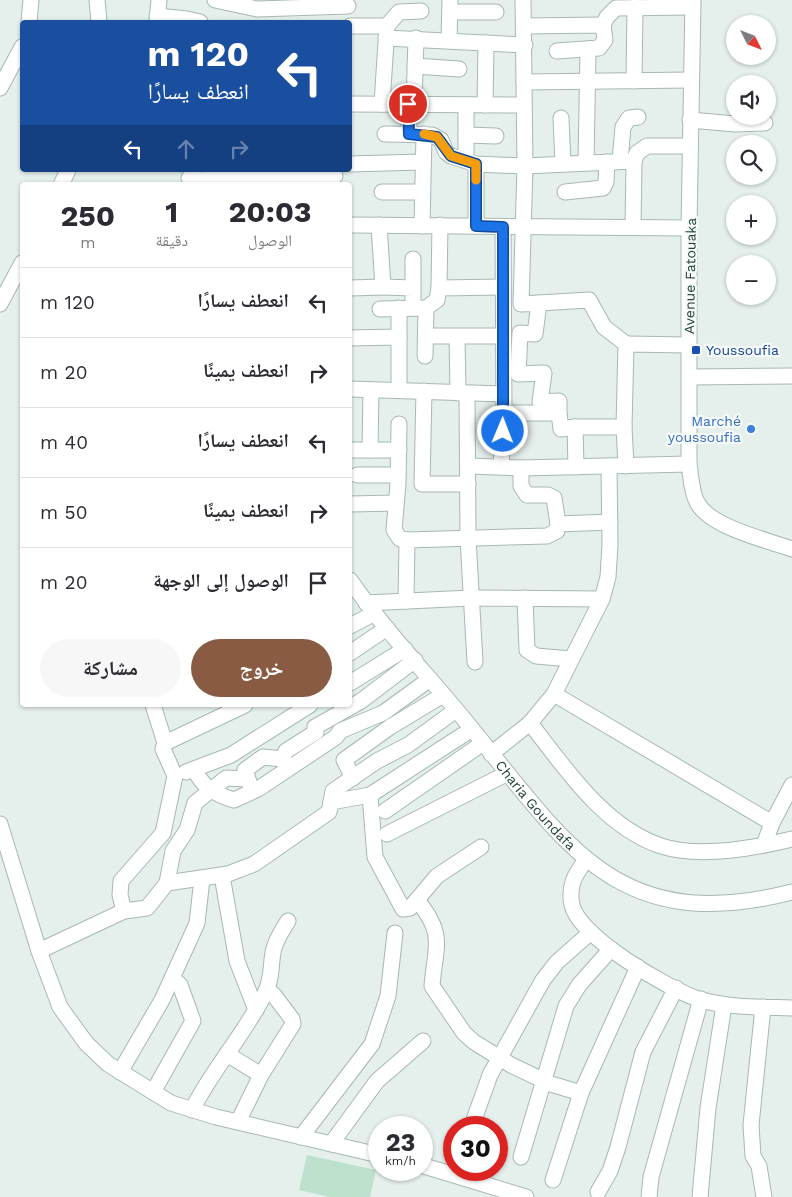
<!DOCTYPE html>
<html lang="ar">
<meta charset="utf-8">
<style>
body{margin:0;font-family:"Work Sans","Noto Naskh Arabic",sans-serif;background:#f7f7f7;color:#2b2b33;direction:rtl;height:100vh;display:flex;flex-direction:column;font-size:19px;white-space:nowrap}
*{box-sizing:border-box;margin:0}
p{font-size:16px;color:#7c7c81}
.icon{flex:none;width:28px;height:28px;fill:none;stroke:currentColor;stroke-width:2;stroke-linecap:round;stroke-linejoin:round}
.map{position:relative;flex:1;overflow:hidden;direction:ltr}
.details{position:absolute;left:20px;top:182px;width:332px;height:525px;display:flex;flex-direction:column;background:#fff;border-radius:5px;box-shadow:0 1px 4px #0004;direction:rtl}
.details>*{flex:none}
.top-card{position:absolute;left:20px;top:20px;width:332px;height:152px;border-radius:5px;box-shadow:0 1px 4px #0004;direction:rtl;background:#1a4fa0;color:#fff;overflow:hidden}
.needle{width:32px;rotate:132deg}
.tools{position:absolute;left:726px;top:15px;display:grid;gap:10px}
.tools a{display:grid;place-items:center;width:50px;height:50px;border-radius:50%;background:#fff;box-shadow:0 1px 4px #0004;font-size:25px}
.speed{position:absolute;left:368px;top:1116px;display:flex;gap:10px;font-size:25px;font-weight:700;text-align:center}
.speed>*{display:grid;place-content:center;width:65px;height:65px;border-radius:50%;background:#fff;box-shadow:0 1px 4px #0004;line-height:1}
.speed small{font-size:12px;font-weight:400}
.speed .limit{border:8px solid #d22;background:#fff;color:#111}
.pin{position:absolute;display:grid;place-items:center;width:42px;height:42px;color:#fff;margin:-21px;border:2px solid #fff;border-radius:50%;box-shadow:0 1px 5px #0007}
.me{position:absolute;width:55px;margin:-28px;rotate:1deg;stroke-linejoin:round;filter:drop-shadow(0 0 4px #0008)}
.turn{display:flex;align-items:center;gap:18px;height:105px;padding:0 20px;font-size:22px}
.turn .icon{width:65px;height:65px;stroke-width:2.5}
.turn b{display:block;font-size:35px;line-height:42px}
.lanes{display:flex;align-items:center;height:48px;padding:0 20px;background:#0003;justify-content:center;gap:25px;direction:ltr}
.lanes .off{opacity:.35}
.eta{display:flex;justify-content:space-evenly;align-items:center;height:85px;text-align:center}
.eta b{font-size:30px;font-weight:700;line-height:35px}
.button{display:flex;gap:10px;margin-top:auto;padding:10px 20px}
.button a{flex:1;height:58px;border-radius:30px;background:#895b43;color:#fff;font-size:20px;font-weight:700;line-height:58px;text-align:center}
.button a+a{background:#f7f7f7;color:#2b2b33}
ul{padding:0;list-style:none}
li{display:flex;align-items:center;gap:15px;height:70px;padding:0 20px;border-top:1px solid #e1e1e2}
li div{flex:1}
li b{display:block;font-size:19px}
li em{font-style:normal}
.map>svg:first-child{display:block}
.green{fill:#bde1cc}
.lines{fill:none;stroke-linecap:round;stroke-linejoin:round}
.minor-casing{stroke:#a7b8b4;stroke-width:17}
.minor{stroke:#fff;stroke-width:15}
.route-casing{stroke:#114b97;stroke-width:12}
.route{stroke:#1a73e8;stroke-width:9}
.slow{stroke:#f59e0b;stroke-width:9}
.transit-dot{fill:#1a4fb4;stroke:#f6fbf9;stroke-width:2}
.shop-dot{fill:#3f7fe0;stroke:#f6fbf9;stroke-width:2}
.labels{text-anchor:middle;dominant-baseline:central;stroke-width:4.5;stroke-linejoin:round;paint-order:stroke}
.street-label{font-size:14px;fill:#22433e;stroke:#f6fbf9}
.transit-label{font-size:14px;fill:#164399;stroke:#f6fbf9;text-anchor:start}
.shop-label{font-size:14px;fill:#366cbe;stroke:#f6fbf9;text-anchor:end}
</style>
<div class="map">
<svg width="792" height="1197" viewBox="0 0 792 1197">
<rect width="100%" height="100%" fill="#e5efec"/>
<path class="green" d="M307,1155l69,15 -6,27h-40l-31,-7z"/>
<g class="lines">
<defs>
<g id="minor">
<path d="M97,0l2,22"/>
<path d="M215,0l42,9 91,-3"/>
<path d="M523,0l2,166 -4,138 18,-1 -4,31 -15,-1 -2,41 26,-1 -4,29 19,-1v12"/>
<path d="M693,0l-4,228v236c2,12 2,27 8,38 12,25 70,38 95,47"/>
<path d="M450,12h46"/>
<path d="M157,16l30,3 13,3"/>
<path d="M29,22l2,-22"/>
<path d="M157,22l2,-22"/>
<path d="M603,25l4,-8 9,-9 76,-1"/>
<path d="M350,26h37"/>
<path d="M524,26l79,-1 2,15 -6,8 -42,3"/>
<path d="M386,38l139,7"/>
<path d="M449,41l1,-41"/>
<path d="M415,66l44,3"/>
<path d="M634,81l1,-74"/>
<path d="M524,82l167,-2"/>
<path d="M0,88l22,-41"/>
<path d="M350,104l173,1"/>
<path d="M382,104l5,-78 12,-14 22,-1"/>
<path d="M409,104v30"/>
<path d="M414,104l2,-66"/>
<path d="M485,105l1,-62"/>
<path d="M561,118l2,46"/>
<path d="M690,120l45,4 30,-1"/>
<path d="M385,134l47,1 9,5 5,12 5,4 25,8 49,2 109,-5 3,-8 10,-7h42"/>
<path d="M466,135l30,1"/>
<path d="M466,159v-54"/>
<path d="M620,161l3,-34 6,-9 9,-1"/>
<path d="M586,163l2,-112"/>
<path d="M350,164l72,-2"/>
<path d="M189,178l13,2 15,-3 118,-1"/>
<path d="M61,185l7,-15"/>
<path d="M382,192h40"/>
<path d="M565,192l38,-4 3,-6 1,-20"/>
<path d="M350,225l339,3"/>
<path d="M379,225l4,62 30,1v20"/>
<path d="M422,226l2,-92"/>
<path d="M476,226v-62"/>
<path d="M633,227l1,-66"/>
<path d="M350,288l33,-1"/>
<path d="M413,288v-29"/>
<path d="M439,288l1,-63"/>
<path d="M539,303l50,-3 15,27 22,17"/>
<path d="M0,304l22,-41"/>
<path d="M399,308v82"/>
<path d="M380,309l46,-1 11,-8 2,-12 64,-1"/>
<path d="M426,336h76"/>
<path d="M457,337l1,56"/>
<path d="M350,338l49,-1"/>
<path d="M425,356l1,-48"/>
<path d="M691,377l101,-1"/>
<path d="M350,389l153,5"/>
<path d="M424,391l-2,93h46"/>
<path d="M467,394l1,144 7,124"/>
<path d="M504,413h55l2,16 14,-2"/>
<path d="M399,424l-1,60 -4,46 6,9 7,1"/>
<path d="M624,427l2,-83 63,1"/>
<path d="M350,450h49"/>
<path d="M370,450l1,-60"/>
<path d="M469,466l52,2 168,-4"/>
<path d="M501,467l3,-54 -1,-186"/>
<path d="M576,467l-1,-40h49l2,39"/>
<path d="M521,468v18l6,9h21l6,3 4,26"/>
<path d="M357,475h41"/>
<path d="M350,504l46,-1"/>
<path id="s1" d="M350,580c35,51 79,96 118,144 98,120 149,213 324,168"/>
<path d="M525,598l2,52 9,6 35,3"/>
<path d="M406,601l1,-61 140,-4 10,-5 1,-7 52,-2"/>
<path d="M366,603l105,-5 131,1"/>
<path d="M350,626l25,-13"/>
<path d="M350,653l37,-25"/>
<path d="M350,683l55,-34"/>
<path d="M554,694l218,129"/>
<path d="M530,723c35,45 74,104 131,123 37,12 94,2 131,-7"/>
<path d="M165,743l80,-38"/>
<path d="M491,754l39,-31 24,-29 48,-95 6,-22 2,-33 -1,-77"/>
<path d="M194,769c9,18 20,25 40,31l24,-11 78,-52 4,-6 43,-18 47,-34"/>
<path d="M186,772l45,-17 79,-50"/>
<path d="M353,778l-9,-18 46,-33 53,-32"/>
<path d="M252,791l-7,-21 18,-13 19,2 4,-8 30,-19 -1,-5 46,-26 54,-41"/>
<path d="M370,795l5,62 28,52 7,-1 27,-32 44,-29"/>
<path d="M331,802l39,-7 102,-66"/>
<path d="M385,811l98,-68"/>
<path d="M0,824l39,127 21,56 26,36 22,21 63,39 45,14 163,38"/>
<path d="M387,834l119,-60"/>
<path d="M764,845l8,-22 20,-38"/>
<path d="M586,860c-11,14 -18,26 -14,45 7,32 95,83 126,94 30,9 63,8 94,9"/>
<path d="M222,876l15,85 19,49"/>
<path d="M167,883l61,-9 26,-10 75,-52 4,-21 44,-30 31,-16 48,-35"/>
<path d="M417,900c29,35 18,46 15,86l32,47 10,9 37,23 40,19 30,9"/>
<path d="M124,911l23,-3 20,-25 6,-32 14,-21 8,-27 31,-25 21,1"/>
<path d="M39,951l85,-40 -4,-16 1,-14 42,-48 12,-57 -12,-27 2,-6 -12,-38"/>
<path d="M763,1007l-12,118 2,31 6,10 5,31"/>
<path d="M227,1054l34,21"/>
<path d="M120,1072l42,-72 26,-57 9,-20 5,-44"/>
<path d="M153,1092l40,-71 -13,-36 -8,-7"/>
<path d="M192,1110c21,-42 53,-76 73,-117 8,-15 5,-30 9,-45 3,-10 9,-19 14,-27"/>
<path d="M238,1122l23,-47 32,-51 -1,-5 -19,-25"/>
<path d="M471,1128l19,-53 53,-95 14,-18 34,-30"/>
<path d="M301,1137l71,-93 16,-48 7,-63"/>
<path d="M331,1144l46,-63 46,-40"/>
<path d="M521,1157l45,-151 13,-21 32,-36"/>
<path d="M421,1165l105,32"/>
<path d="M553,1180l28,-87 57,-126"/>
<path d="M598,1192l12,-21 8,-24 25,-95 33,-64"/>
<path d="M649,1197l2,-20 50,-178"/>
<path d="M700,1197l8,-89 16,-103"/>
</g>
</defs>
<use href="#minor" class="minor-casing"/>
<use href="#minor" class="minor"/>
</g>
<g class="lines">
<defs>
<path id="route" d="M408,104l1,30 28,3 14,19 25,8v62l27,1v204"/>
</defs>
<use href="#route" class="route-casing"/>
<use href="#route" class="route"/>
<path class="slow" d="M424,134l13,3 14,19 25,8v16"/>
</g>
<rect class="transit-dot" x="691" y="345" width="10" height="10" rx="2.5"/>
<circle class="shop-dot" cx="751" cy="429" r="5"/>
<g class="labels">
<g class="street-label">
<text transform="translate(690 276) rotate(-89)">Avenue Fatouaka</text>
<text stroke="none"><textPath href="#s1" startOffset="292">Charia Goundafa</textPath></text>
</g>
<g class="transit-label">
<text x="706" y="350">Youssoufia</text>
</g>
<g class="shop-label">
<text x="741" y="421">Marché<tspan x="741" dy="16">youssoufia</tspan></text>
</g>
</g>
</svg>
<div class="tools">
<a><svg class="needle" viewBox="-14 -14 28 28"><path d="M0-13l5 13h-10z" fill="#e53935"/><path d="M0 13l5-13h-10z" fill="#7c7c81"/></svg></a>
<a><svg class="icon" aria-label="sound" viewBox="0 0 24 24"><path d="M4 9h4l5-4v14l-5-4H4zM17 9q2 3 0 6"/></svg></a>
<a><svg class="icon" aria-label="search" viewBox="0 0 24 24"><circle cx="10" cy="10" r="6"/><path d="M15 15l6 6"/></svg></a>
<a>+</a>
<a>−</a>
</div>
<div class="speed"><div>23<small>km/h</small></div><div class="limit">30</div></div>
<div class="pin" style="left:408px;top:104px;background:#d93025"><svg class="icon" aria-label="arrive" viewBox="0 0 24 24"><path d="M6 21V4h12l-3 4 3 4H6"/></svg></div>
<svg class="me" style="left:503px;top:431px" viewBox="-20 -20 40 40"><circle r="17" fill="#1a73e8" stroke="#fff" stroke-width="3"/><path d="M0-11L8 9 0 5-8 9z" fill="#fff"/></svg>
<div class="top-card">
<div class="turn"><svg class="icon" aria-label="left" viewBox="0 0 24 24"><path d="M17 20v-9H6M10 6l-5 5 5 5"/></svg><div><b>120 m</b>انعطف يسارًا</div></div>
<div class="lanes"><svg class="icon" aria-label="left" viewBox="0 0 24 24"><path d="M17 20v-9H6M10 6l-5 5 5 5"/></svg><svg class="icon off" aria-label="ahead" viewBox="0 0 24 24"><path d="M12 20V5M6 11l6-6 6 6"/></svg><svg class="icon off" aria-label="right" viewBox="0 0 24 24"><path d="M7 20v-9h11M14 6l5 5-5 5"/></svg></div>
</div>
<section class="details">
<div class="eta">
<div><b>20:03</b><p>الوصول</p></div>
<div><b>1</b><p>دقيقة</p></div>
<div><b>250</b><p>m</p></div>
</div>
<ul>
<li><svg class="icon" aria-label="left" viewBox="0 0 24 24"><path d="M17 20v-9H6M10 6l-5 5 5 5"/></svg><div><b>انعطف يسارًا</b></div><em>120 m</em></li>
<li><svg class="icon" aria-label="right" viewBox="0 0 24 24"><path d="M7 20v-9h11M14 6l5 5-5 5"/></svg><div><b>انعطف يمينًا</b></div><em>20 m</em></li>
<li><svg class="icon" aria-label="left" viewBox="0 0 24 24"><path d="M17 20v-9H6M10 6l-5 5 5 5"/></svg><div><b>انعطف يسارًا</b></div><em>40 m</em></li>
<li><svg class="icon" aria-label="right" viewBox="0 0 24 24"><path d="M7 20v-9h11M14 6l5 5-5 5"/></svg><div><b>انعطف يمينًا</b></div><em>50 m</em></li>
<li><svg class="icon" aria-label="arrive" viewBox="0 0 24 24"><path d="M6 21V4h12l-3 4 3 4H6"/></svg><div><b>الوصول إلى الوجهة</b></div><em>20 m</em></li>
</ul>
<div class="button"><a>خروج</a><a>مشاركة</a></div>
</section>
</div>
